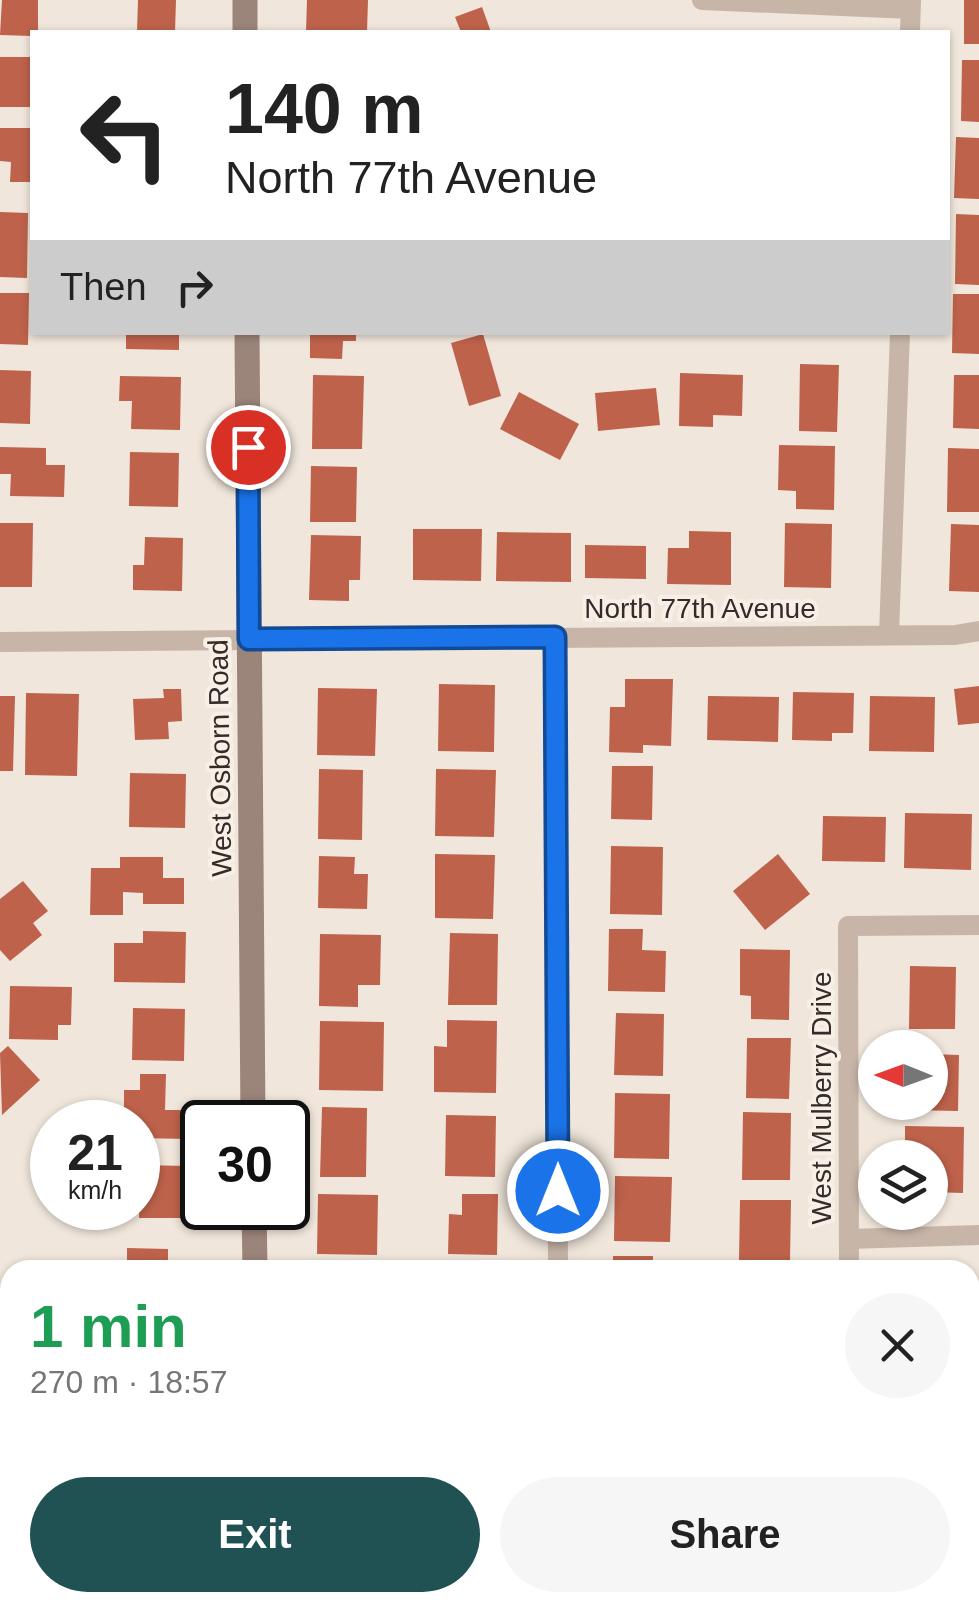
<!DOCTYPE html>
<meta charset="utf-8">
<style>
body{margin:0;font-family:Arial,sans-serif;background:#f6f6f6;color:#222;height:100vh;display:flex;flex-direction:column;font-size:38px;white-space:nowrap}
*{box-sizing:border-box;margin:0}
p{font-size:32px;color:#767676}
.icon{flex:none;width:55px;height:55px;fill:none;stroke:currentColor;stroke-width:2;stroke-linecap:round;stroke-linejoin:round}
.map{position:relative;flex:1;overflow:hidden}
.drawer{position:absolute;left:0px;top:1260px;width:980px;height:352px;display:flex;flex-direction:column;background:#fff;border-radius:30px 30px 0 0;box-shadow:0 2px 8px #0004}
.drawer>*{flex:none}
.top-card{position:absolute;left:30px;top:30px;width:920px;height:305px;border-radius:0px;box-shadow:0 2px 8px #0004;background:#fff;color:#222;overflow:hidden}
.needle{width:65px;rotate:271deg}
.buttons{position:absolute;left:858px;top:1030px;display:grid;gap:20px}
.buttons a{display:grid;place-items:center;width:90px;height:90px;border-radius:50%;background:#fff;box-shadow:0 2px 8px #0004;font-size:50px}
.speed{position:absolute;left:30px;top:1100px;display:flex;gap:20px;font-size:50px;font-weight:700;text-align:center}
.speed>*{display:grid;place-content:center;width:130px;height:130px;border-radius:50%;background:#fff;box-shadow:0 2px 8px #0004;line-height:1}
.speed small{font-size:25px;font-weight:400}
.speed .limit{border:5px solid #111;border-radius:15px;background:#fff;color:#111}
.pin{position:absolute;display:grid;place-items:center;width:85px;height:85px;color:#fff;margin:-42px;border:5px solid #fff;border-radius:50%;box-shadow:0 2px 10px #0007}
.me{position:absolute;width:110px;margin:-55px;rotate:0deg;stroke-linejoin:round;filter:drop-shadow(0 0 8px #0008)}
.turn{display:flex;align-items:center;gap:35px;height:210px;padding:0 30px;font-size:45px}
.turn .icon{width:130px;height:130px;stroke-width:2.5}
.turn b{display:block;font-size:70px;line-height:85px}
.then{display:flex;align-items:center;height:95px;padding:0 30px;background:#0003;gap:20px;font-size:38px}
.round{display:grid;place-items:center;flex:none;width:105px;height:105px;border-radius:52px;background:#f6f6f6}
.summary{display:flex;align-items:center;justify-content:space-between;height:170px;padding:0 30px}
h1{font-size:60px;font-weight:800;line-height:75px;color:#1e9e55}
.action{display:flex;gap:20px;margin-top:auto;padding:20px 30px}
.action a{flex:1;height:115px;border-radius:60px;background:#205253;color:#fff;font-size:40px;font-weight:800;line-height:115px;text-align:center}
.action a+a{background:#f6f6f6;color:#222}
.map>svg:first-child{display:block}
.building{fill:#be624b}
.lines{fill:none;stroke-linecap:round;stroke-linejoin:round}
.street{stroke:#c7b5a8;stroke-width:20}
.secondary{stroke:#9b847a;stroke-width:25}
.route-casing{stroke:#114b97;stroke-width:25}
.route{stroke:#1a73e8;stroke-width:18}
.labels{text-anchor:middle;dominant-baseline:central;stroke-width:8;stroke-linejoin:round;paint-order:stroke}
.street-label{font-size:28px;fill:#352b28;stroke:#f8f0e7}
</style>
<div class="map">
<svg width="979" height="1611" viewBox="0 0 979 1611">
<rect width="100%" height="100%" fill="#f0e6db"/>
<path class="building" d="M2,0h36v32h-6v4l-32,-1z
M138,0h38l-1,32h-38z
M307,0h61l-1,32h-61z
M964,0h15v44h-15z
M482,7l9,25h-30l-6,-15z
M0,57h32v50h-32z
M962,60h17v62l-18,-1z
M0,128h32v54h-22l1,-20 -11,-1z
M956,137l23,1v61l-25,-1z
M0,212l28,1 -1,65 -27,-1z
M956,214l23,1v70l-24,-1z
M0,293h29l-1,52 -28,-1z
M953,294h26v60l-27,-1z
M126,332h53v18l-53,-1z
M310,332h46v9h-13l-1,18 -32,-1z
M483,334l18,62 -32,10 -18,-63z
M800,364l39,1 -2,67 -38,-1z
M0,370l31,1 -1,53 -30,-1z
M680,373l63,2 -1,41 -29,-1v12l-34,-1z
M313,375l51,1 -2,73h-50z
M954,375h25v54l-26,-1z
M120,376l61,1 -1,53 -49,-1 1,-28h-13z
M656,388l4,37 -62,6 -3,-38z
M519,392l60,32 -19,36 -60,-31z
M779,445l56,1 -1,64 -38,-1v-18l-18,-1z
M0,447l46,1v17h19l-1,32 -54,-1 1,-22h-11z
M948,448l31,1v63h-32z
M130,452l49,1 -1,54 -49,-1z
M311,466l46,1 -1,55h-46z
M0,523h33l-1,64h-32z
M785,523l47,1 -1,64 -47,-1z
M951,524l28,1v67l-30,-1z
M413,529h69l-1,52 -68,-1z
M689,531l42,1v53l-64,-1 1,-36h21z
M497,532l74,1v49l-75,-1z
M311,535l50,1 -1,44h-11v21l-40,-1z
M145,537l38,1 -1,53 -49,-1v-25h11z
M585,545l61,1v33l-61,-1z
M625,679h48l-2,67 -28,-1v8l-34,-1 1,-45h15z
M439,684l56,1 -1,67 -56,-1z
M979,686v37l-21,2 -4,-36z
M318,688l59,1 -2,67 -58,-1z
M163,689h18l1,32 -14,1 1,17 -34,1 -2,-41 31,-1z
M793,692l61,1 -1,40h-21v8l-40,-1z
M26,693l53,1 -2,82 -52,-1z
M0,696h15l-2,75h-13z
M708,696l71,1 -1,45 -71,-2z
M870,696l65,1 -1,55 -65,-1z
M612,766h41l-1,54 -41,-1z
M319,769l44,1 -1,70 -44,-1z
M436,769l60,1 -2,67 -59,-1z
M130,773l56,1 -1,54 -56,-1z
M905,813l67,1 -1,56 -67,-2z
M823,816l63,1 -1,45 -63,-1z
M611,846l52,1 -1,68 -52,-1z
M435,854l60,1 -2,64 -58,-1z
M778,854l32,40 -45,36 -32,-39z
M319,856l36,1 -1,17h14l-1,35 -49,-1z
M120,857h43v21h21v26h-41v-11l-20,-1v23h-33l1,-47h29z
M23,881l25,30 -15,12 9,12 -32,26 -10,-11v-51z
M609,929h34l-1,21 24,1 -1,41 -57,-1z
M143,931l43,1 -1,51 -71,-1v-39h29z
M450,933l48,1 -1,71h-49z
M320,934l61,1 -1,50h-22v22l-39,-1z
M740,949l50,1 -1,70 -38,-1v-23l-11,-1z
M910,966l46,1 -1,62h-46z
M10,986l62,1 -1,38h-13v15l-49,-1z
M133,1008l52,1 -1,52 -52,-1z
M616,1013l48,1 -1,62 -49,-1z
M447,1020l50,1 -1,72 -62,-1v-46l13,1z
M320,1021l64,1 -1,69 -64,-1z
M747,1038h44l-2,61 -43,-1z
M8,1046l32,34 -38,35 -2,-62z
M930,1054l29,1 -1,56 -50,-1v-8h22z
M140,1074h26l-1,36h22v29l-49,-1v-16h-14v-32h16z
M615,1093l55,1 -1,65 -55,-1z
M322,1107l45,1 -1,69h-46z
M743,1112l48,1 -1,67h-48z
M446,1115l50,1 -1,61 -50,-1z
M905,1126l59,1 -1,66 -33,-1v-34h-25z
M140,1165l47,1 -1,52h-47z
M615,1176l57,1 -2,65 -56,-1z
M318,1194l60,1 -1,60 -60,-1z
M462,1194h36l-1,61 -49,-1 1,-40 13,1z
M740,1200h51l-1,61 -51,-1z
M127,1248l41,1v21h-41z
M613,1256h40v14h-40z
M10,1360v56l-10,2v-56z
M0,1440h6l1,9h3v38h-6l-1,-16h-3z
M10,1533v60l-10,1v-60z
M618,1602h48v9h-49z
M740,1602h49v9h-49z
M913,1602h60v9h-61z"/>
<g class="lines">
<path class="street" d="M702,0l208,9
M910,32l1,-32
M889,634l11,-302
M555,637l3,633
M0,642l955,-7 24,-4
M849,1239l130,-4
M849,1270l-1,-344 131,-1
M970,1547h9
M560,1602l1,9
M851,1602v9"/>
<path class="secondary" d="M245,0v32
M247,332l6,790
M254,1208l1,62
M258,1602v9"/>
</g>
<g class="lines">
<defs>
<path id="route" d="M248,447l1,192 306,-2 3,554"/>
</defs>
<use href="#route" class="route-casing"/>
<use href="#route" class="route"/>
</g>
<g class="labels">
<g class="street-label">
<text x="700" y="608">North 77th Avenue</text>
<text transform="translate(220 758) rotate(-91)">West Osborn Road</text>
<text transform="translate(821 1098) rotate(-90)">West Mulberry Drive</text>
</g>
</g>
</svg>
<div class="buttons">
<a><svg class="needle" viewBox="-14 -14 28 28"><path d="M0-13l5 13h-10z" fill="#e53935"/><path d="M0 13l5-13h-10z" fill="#767676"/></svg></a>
<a><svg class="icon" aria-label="layers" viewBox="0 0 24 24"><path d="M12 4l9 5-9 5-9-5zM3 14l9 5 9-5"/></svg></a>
</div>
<div class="speed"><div>21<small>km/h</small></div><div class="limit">30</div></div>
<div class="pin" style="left:248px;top:447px;background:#d93025"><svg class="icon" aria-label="arrive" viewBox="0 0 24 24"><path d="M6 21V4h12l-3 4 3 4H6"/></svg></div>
<svg class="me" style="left:558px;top:1191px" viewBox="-20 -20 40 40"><circle r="17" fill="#1a73e8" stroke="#fff" stroke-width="3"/><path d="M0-11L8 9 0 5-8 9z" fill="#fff"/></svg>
<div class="top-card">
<div class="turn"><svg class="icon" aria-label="left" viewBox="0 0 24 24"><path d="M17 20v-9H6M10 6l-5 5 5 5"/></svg><div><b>140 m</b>North 77th Avenue</div></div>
<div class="then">Then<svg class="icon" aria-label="right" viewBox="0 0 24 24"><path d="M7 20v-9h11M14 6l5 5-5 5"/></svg></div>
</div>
<section class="drawer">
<div class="summary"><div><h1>1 min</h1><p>270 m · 18:57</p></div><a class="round"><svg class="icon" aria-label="close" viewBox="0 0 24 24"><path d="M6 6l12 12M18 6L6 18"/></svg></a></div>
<div class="action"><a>Exit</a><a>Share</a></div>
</section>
</div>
